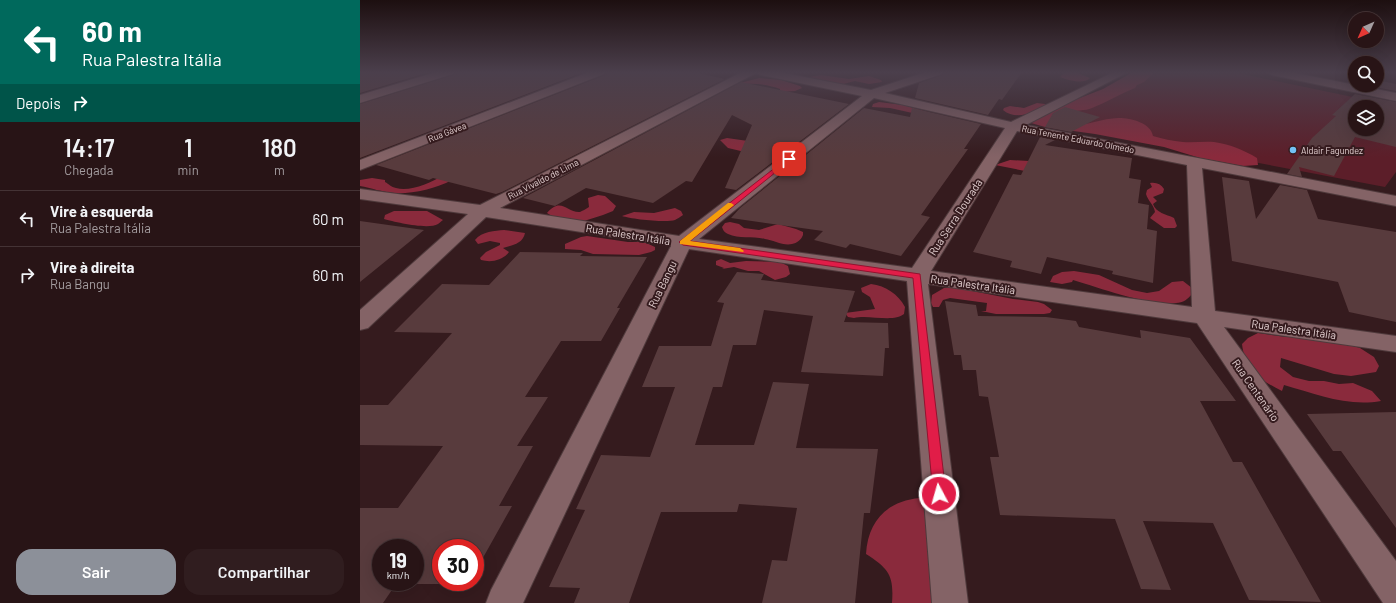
<!DOCTYPE html>
<html lang="pt">
<meta charset="utf-8">
<style>
body{margin:0;font-family:Barlow,sans-serif;background:#301d1f;color:#f1f3f6;height:100vh;display:flex;flex-direction:column;font-size:15px;white-space:nowrap}
*{box-sizing:border-box;margin:0}
p{font-size:13px;color:#a59ea1}
.icon{flex:none;width:22px;height:22px;fill:none;stroke:currentColor;stroke-width:2;stroke-linecap:round;stroke-linejoin:round}
.map{position:relative;flex:1;overflow:hidden}
.side{display:flex;flex-direction:column;background:#281416;width:360px}
.side>*{flex:none}
.guide{background:#00695c;color:#fff;overflow:hidden}
.needle{width:26px;rotate:225deg}
.tools{position:absolute;left:988px;top:12px;display:grid;gap:8px}
.tools a{display:grid;place-items:center;width:36px;height:36px;border-radius:50%;background:#281416;box-shadow:0 4px 16px #0002,0 0 0 1px #443335;font-size:20px}
.speed{position:absolute;left:12px;top:539px;display:flex;gap:8px;font-size:20px;font-weight:700;text-align:center}
.speed>*{display:grid;place-content:center;width:52px;height:52px;border-radius:50%;background:#281416;box-shadow:0 4px 16px #0002,0 0 0 1px #443335;line-height:1}
.speed small{font-size:10px;font-weight:400}
.speed .limit{border:6px solid #d22;background:#fff;color:#111}
.pin{position:absolute;display:grid;place-items:center;width:34px;height:34px;color:#fff;margin:-17px;border-radius:8px;box-shadow:0 2px 6px #0006}
.me{position:absolute;width:44px;margin:-22px;rotate:354deg;stroke-linejoin:round;filter:drop-shadow(0 0 3px #0008)}
.turn{display:flex;align-items:center;gap:14px;height:84px;padding:0 16px;font-size:18px}
.turn .icon{width:52px;height:52px;stroke-width:2.5}
.turn b{display:block;font-size:28px;line-height:34px}
.then{display:flex;align-items:center;height:38px;padding:0 16px;background:#0003;gap:8px;font-size:15px}
.eta{display:flex;justify-content:space-evenly;align-items:center;height:68px;text-align:center}
.eta b{font-size:24px;font-weight:600;line-height:28px}
.button{display:flex;gap:8px;margin-top:auto;padding:8px 16px}
.button a{flex:1;height:46px;border-radius:16px;background:#8c9099;color:#fff;font-size:16px;font-weight:600;line-height:46px;text-align:center}
.button a+a{background:#301d1f;color:#f1f3f6}
ul{padding:0;list-style:none}
li{display:flex;align-items:center;gap:12px;height:56px;padding:0 16px;border-top:1px solid #443335}
li div{flex:1}
li b{display:block;font-size:15px}
li em{font-style:normal}
main{display:flex;flex:1;min-height:0}
.map>svg:first-child{display:block}
.green{fill:#5c1e29;fill-rule:evenodd}
.forest{fill:#8a2a3c}
.building{fill:#583b3d;fill-rule:evenodd}
.lines{fill:none;stroke-linecap:round;stroke-linejoin:round}
.minor-casing{stroke:#4f3a3c;stroke-width:2}
.minor{fill:#846366;fill-rule:evenodd}
.route{fill:#e11d48;stroke:#92132f}
.slow{fill:#f59e0b}
.poi-dot{fill:#73c1f5;stroke:#351b1e;stroke-width:1.5}
.labels{text-anchor:middle;dominant-baseline:central;stroke-width:4;stroke-linejoin:round;paint-order:stroke}
.far-street-label{font-size:9px;fill:#e2cfd0;stroke:#351b1e}
.far-poi-label{font-size:9px;fill:#e2cfd0;stroke:#351b1e;text-anchor:start}
.street-label{font-size:11px;fill:#e2cfd0;stroke:#351b1e}
</style>
<main>
<section class="side">
<div class="guide">
<div class="turn"><svg class="icon" aria-label="left" viewBox="0 0 24 24"><path d="M17 20v-9H6M10 6l-5 5 5 5"/></svg><div><b>60 m</b>Rua Palestra Itália</div></div>
<div class="then">Depois<svg class="icon" aria-label="right" viewBox="0 0 24 24"><path d="M7 20v-9h11M14 6l5 5-5 5"/></svg></div>
</div>
<div class="eta">
<div><b>14:17</b><p>Chegada</p></div>
<div><b>1</b><p>min</p></div>
<div><b>180</b><p>m</p></div>
</div>
<ul>
<li><svg class="icon" aria-label="left" viewBox="0 0 24 24"><path d="M17 20v-9H6M10 6l-5 5 5 5"/></svg><div><b>Vire à esquerda</b><p>Rua Palestra Itália</p></div><em>60 m</em></li>
<li><svg class="icon" aria-label="right" viewBox="0 0 24 24"><path d="M7 20v-9h11M14 6l5 5-5 5"/></svg><div><b>Vire à direita</b><p>Rua Bangu</p></div><em>60 m</em></li>
</ul>
<div class="button"><a>Sair</a><a>Compartilhar</a></div>
</section>
<div class="map">
<svg width="1036" height="603" viewBox="0 0 1036 603">
<rect width="100%" height="100%" fill="#351b1e"/>
<path class="green" d="M791,72h82l163,34v66l-11,15 -338,-64zM995,107h22v22h-22z"/>
<path class="forest" d="M705,72h10l15,6c-7,7 -22,2 -30,-1z
M773,72h22l-11,10 -7,3 -2,3c-15,6 -28,14 -43,20 -7,3 -17,2 -25,5l18,11c11,-2 23,-6 34,-6 12,0 32,5 34,18 10,3 19,5 30,6 10,1 21,-1 31,0 15,2 30,8 43,16l1,7 -15,1 -43,-8 -36,-11 -69,-13 -50,-7 -14,-4 5,-4 36,-18 31,-12z
M461,75l28,4 20,-3 12,4 1,2 -13,2 -14,-3 -12,3 -40,-6z
M399,78l22,2 19,6 2,2 -7,3 -15,1v-3c-11,-4 -27,-7 -38,-4l-2,-2z
M519,102l24,3 24,7 -10,2 -27,-6 -18,-1 1,-3z
M677,103l8,1 3,2c-13,6 -32,15 -45,4l1,-2 6,-2 14,2z
M367,138l21,3 -3,11 -17,-4 -8,-8z
M650,160l19,1 1,11 -35,-7z
M82,176l10,4c-17,9 -40,14 -58,13 -12,-1 -23,-5 -34,-7v-6l12,-2 13,2v2c4,2 6,5 11,6 14,4 34,-5 46,-12z
M790,183c6,-1 11,1 14,6l-1,4 -10,4 4,4 -4,3c3,9 13,10 21,14l3,8 -2,2h-11l-14,-10 5,-6c-1,-7 -7,-11 -9,-18l1,-4 5,-3z
M238,195l7,1 11,10 -3,5 -10,4 -19,6 -12,1 -17,-4 -8,-5c14,-17 20,0 33,-1 2,-1 6,-3 9,-5l-1,-9z
M315,208l6,3 2,4c-3,2 -6,4 -8,5 -9,3 -44,-1 -53,-4l12,-4 20,1z
M34,211h33l16,9c-2,1 -3,3 -5,4 -10,6 -43,-2 -54,-5l1,-4z
M370,222l9,2 5,4 15,2 19,-6 18,5 7,3v3c-2,5 -6,8 -11,9 -9,2 -19,-4 -27,-5 -12,-3 -26,0 -37,-5 -4,-2 -5,-4 -6,-7l3,-4z
M144,230l21,3c-2,11 -13,12 -22,15l6,4c-6,8 -17,11 -28,8l-1,-2 6,-6 14,-7v-2l-10,-2 -12,3 -3,-4c7,-9 20,-9 29,-10z
M227,236l41,6h16l11,5v3l-4,2 -12,3 -46,-1 -12,-4 -16,-1v-5l16,-7z
M361,259l9,4 16,-2 34,1 8,4 2,8 -4,3 -11,3 -16,-9h-11l-14,-4 -12,2 2,-1 -8,-3v-4z
M714,271l25,4 33,15 15,3 12,-2 13,-9 11,-1 9,7v6c-4,5 -9,9 -16,9 -32,2 -72,-14 -103,-23l-1,2 -10,2 -12,-2 3,-6 9,-4z
M511,284c15,2 27,10 34,23l-1,7c-11,9 -36,0 -50,4l-6,-1 -3,-4 30,-4 -5,-12 -8,-5 -1,-4z
M584,288h13l56,11 25,3 6,2 8,6 -2,3 -6,1h-48l-15,-3h5l1,-8 -37,-5 -7,2 -4,7h-6l-2,-4 1,-8z
M898,333l28,4 23,-3 17,4 34,10 14,9 5,9 -3,6 -25,4 -17,-2 -53,-16 -1,9 13,10 16,4h15l15,3 14,-1 19,8 9,10c-34,6 -65,-7 -97,-16l-2,6c-22,-11 -37,-21 -40,-47l6,-6z
M560,498l6,5 21,100h-55c2,-28 -3,-34 -26,-49 2,-33 21,-53 54,-56z"/>
<path class="building" d="M0,72h70l-70,21z
M95,72h129l-224,86v-54l93,-29z
M246,72h87l32,7 -223,113 -6,2 -63,-16 -4,2 -53,-15 229,-90z
M584,72h78l-20,28 -3,-1 -11,16 -73,-17 4,-15 23,-8z
M1017,80l19,4v7l-31,-6h12z
M381,82l108,22 -113,86 -11,-2 27,-63 -20,-10 -40,67 -6,-1 -33,22 -67,-15 -31,18 -32,-8z
M995,94l41,8v45l-41,-10 -21,39 -35,-9 3,10 -15,-3 25,-36 24,-22 -4,-1zM995,107h22v22h-22z
M705,107l35,10 -29,15 -26,-5 8,-14z
M504,108l46,9 2,-9 69,16 -17,25h4l-47,66 9,2 -29,39 -51,-12 -4,4 -32,-8 9,-9 -92,-13 9,-10z
M680,137l15,3 -10,5 87,13 -3,20 12,2 -3,23 11,2 -2,24 10,2 -4,52 -41,-9 1,-3 -66,-14 -6,17 -31,-7 2,-6 -39,-9 40,-78 8,1z
M862,177l27,4 7,38 24,-34 27,5 11,29 78,13v90l-47,-10 -11,-30 -106,-21z
M0,221l64,9 -64,52z
M160,252l63,1 -3,3 67,1 -30,51h3l-19,33h-40l-36,56h23l-31,49h16l-34,60h13l-37,66v-24h-34v34h28l-1,2h-72l-13,19h-23v-95h38l45,-62 -83,-1v-40h28l64,-72 -58,-1 48,-48 47,1zM21,548h34v34h-34z
M377,272l27,2 -3,6 94,11 -11,31 44,1 1,25h-4l-2,28 -82,-4 12,-56 -49,-6 -8,35h-23l-11,42h-9l-18,58h59l19,-63 36,2 -13,64 82,1 -8,64h-6l-9,90h-93l10,-43 15,1 10,-53 -58,-4 -2,8h-76l-32,91h-55l6,-15 -31,-1 36,-77 -9,-1 25,-54 49,2 25,-70h-33l17,-41h52l13,-43 -7,-1z
M585,301l31,4 2,11 68,1 30,4 3,6 62,11 -1,-8 50,8 46,63h-36l33,61h9l79,140 -72,-2 -36,-77 -70,-2 28,69 -30,-1 -26,-70 -115,-4 -10,-58h9l-11,-60 -9,-1 -3,-26h-13l-2,-15h-7z
M1036,412v116l-55,-77h-8l-26,-37z"/>
<g class="lines">
<defs>
<path id="minor" d="M76,72h18l-1,2 -93,29v-8z
M229,72h16l-1,2 -244,96v-10z
M382,72h37l92,18 55,-18h17l-1,2 -57,19 126,29 103,-50h14l-102,53 370,71v10l-194,-38 13,143 181,25v16l-172,-25 172,234v42h-13l-186,-280 -269,-39 40,319h-36l-25,-322 -218,-32 -166,354h-37l5,-13 180,-344 -185,-29 -118,111 -8,2v-20l108,-96 -108,-15v-10l120,16zM396,73l5,2 101,21 -183,140 -179,-28zM514,98l131,30 -93,140 -213,-29zM657,131l170,34 5,142 -261,-36z
M907,72h23l106,21v8l-124,-26z"/>
</defs>
<use href="#minor" class="minor-casing"/>
<use href="#minor" class="minor"/>
</g>
<linearGradient id="sky" x2="0" y2="1"><stop stop-color="#1d0f10"/><stop offset="0.46" stop-color="#4b3f4c"/><stop offset="1" stop-color="#4b3f4c" stop-opacity="0"/></linearGradient>
<rect width="1036" height="157" fill="url(#sky)"/>
<path class="route" d="M429,157l3,2 -1,1 -101,81 230,33 26,220 -2,4 -5,2 -4,-2 -2,-4 -20,-216 -230,-33 -4,-3z"/>
<path class="slow" d="M368,203h3l3,2 -44,36 50,7 4,3 -1,1 -63,-8v-3z"/>
<circle class="poi-dot" cx="933" cy="150" r="4"/>
<g class="labels">
<g class="far-street-label">
<text transform="translate(87 132) rotate(-21)">Rua Gávea</text>
<text transform="translate(718 139) rotate(11)">Rua Tenente Eduardo Olmedo</text>
<text transform="translate(183 179) rotate(-27)">Rua Vivaldo de Lima</text>
</g>
<g class="far-poi-label">
<text x="941" y="150">Aldair Fagundez</text>
</g>
<g class="street-label">
<text transform="translate(595 217) rotate(-57)">Rua Serra Dourada</text>
<text transform="translate(268 234) rotate(9)">Rua Palestra Itália</text>
<text transform="translate(302 284) rotate(-64)">Rua Bangu</text>
<text transform="translate(613 284) rotate(8)">Rua Palestra Itália</text>
<text transform="translate(934 329) rotate(8)">Rua Palestra Itália</text>
<text transform="translate(896 390) rotate(55)">Rua Centenário</text>
</g>
</g>
</svg>
<div class="tools">
<a><svg class="needle" viewBox="-14 -14 28 28"><path d="M0-13l5 13h-10z" fill="#e53935"/><path d="M0 13l5-13h-10z" fill="#a59ea1"/></svg></a>
<a><svg class="icon" aria-label="search" viewBox="0 0 24 24"><circle cx="10" cy="10" r="6"/><path d="M15 15l6 6"/></svg></a>
<a><svg class="icon" aria-label="layers" viewBox="0 0 24 24"><path d="M12 4l9 5-9 5-9-5zM3 14l9 5 9-5"/></svg></a>
</div>
<div class="speed"><div>19<small>km/h</small></div><div class="limit">30</div></div>
<div class="pin" style="left:429px;top:159px;background:#d93025"><svg class="icon" aria-label="arrive" viewBox="0 0 24 24"><path d="M6 21V4h12l-3 4 3 4H6"/></svg></div>
<svg class="me" style="left:579px;top:494px" viewBox="-20 -20 40 40"><circle r="17" fill="#e11d48" stroke="#fff" stroke-width="3"/><path d="M0-11L8 9 0 5-8 9z" fill="#fff"/></svg>
</div>
</main>
